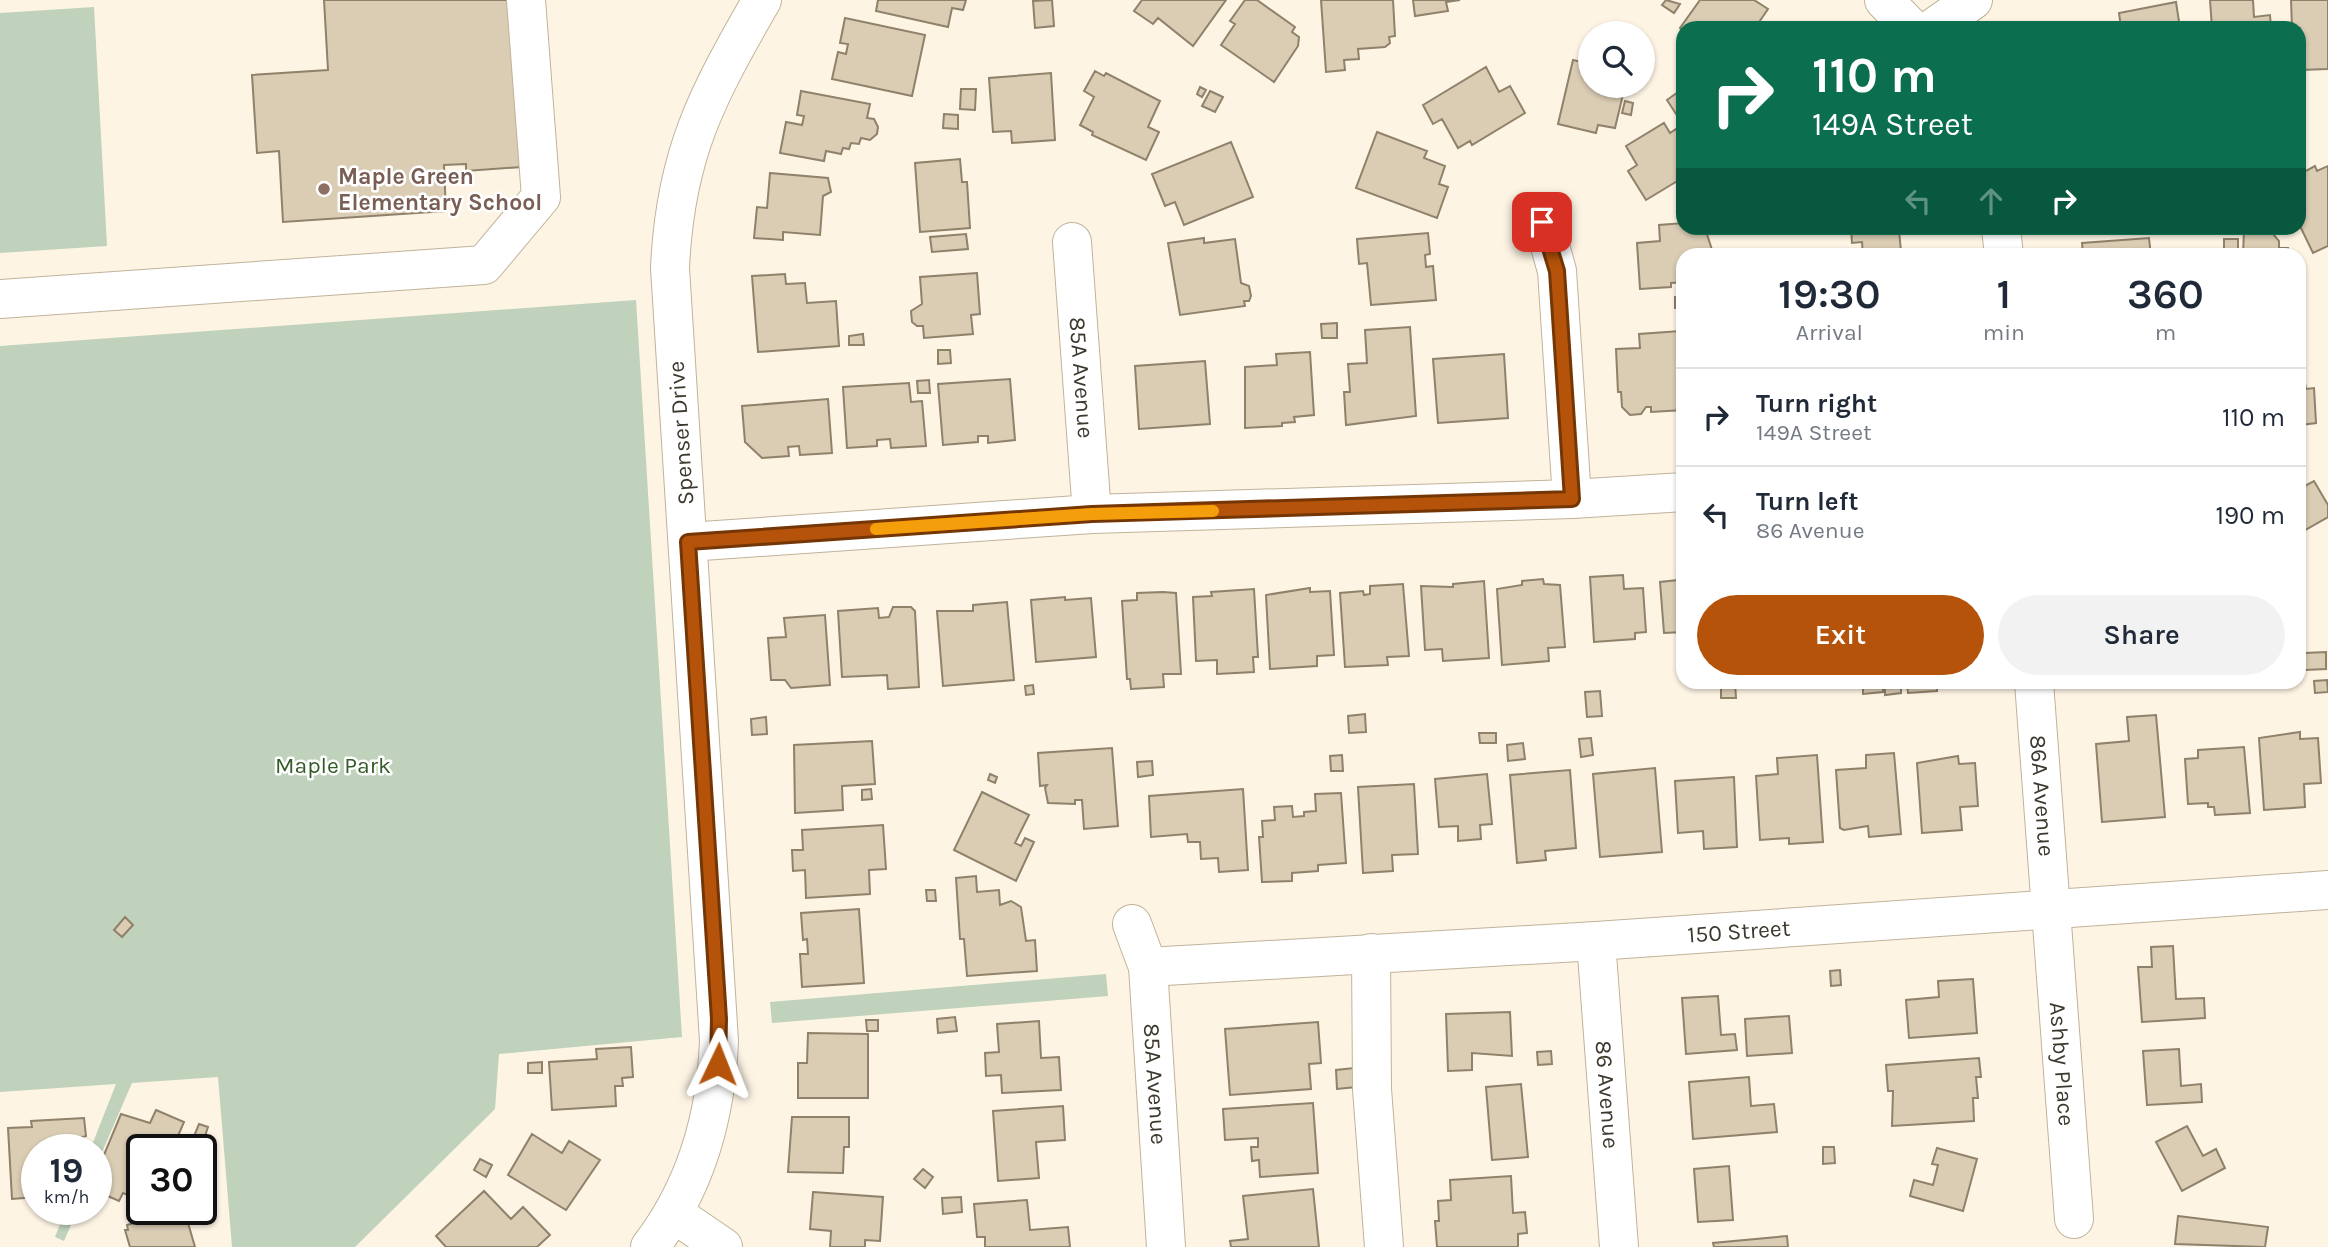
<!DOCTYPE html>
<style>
body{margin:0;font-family:Karla,sans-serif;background:#f2f2f3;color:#1f2937;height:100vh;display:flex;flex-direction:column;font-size:26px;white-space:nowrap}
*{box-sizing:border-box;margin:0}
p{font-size:23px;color:#747a83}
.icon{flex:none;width:38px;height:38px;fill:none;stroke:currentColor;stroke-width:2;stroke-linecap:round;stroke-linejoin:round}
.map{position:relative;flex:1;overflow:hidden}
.panel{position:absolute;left:1676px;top:248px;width:630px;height:441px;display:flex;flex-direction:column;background:#fff;border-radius:21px;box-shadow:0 2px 5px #0004}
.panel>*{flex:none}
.guide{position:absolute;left:1676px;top:21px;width:630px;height:214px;border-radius:21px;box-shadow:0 2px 5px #0004;background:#0b6e4f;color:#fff;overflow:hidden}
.controls{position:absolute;left:1578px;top:21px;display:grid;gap:14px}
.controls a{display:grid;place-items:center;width:77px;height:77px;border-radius:50%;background:#fff;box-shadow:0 2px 5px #0004;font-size:35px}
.speed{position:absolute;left:21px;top:1134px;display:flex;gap:14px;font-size:35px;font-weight:700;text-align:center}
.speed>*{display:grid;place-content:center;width:91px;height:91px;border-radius:50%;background:#fff;box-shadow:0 2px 5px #0004;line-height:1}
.speed small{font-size:18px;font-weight:400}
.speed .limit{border:4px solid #111;border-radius:10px;background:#fff;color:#111}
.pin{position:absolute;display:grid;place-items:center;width:60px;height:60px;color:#fff;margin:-30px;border-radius:14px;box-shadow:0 4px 10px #0006}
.me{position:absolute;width:77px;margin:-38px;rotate:2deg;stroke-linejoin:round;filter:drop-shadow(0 0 5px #0008)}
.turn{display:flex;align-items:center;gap:24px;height:147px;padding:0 21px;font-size:32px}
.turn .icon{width:91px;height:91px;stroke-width:2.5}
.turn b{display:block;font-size:49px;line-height:60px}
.lanes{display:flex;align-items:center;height:66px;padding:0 21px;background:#0003;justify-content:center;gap:35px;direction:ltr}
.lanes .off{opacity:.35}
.eta{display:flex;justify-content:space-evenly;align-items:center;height:119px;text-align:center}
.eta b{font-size:42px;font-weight:600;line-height:49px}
.primary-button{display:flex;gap:14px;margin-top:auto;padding:14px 21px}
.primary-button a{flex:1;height:80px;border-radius:42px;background:#b45309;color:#fff;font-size:28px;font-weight:600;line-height:80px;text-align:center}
.primary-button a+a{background:#f2f2f3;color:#1f2937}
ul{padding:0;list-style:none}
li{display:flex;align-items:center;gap:21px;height:98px;padding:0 21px;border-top:2px solid #e0e1e3}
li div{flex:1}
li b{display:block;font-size:26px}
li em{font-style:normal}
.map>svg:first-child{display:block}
.green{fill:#c0d2bb}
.building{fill:#dbccb4;stroke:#8f816a;stroke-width:2}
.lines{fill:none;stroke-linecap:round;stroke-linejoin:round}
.minor-casing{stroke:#c1b39a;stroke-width:40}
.minor{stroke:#fff;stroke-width:38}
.route-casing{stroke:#753606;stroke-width:18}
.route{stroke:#b45309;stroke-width:12}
.slow{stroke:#f59e0b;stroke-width:12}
.education-dot{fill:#8d6e63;stroke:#fff;stroke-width:2.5}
.labels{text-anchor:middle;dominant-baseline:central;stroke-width:5;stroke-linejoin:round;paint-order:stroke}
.education-label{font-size:23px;font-weight:bold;fill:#785e54;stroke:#fff;text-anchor:start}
.street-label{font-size:23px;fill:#3e392f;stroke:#fff}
.park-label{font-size:23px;fill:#335b27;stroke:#fff}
</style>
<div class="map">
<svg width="2328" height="1247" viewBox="0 0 2328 1247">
<rect width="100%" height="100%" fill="#fdf4e4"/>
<path class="green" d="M94,7l13,239 -107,7v-240z
M636,300l46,737 -183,17 -4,55 -140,138h-123l-14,-170 -86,6 -36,83v-16h-6l26,-66 -116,8v-746z
M1106,974l2,22 -336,27 -2,-21z
M66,1209h12l-14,32 -9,-4z"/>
<path class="building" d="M324,0h187l11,167 -56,4v-7l-22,1 2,46 -163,11 -4,-71 -22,2 -5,-78 76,-5z
M878,0h88l-3,10 -11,-2 -4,19 -72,-16z
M1052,0l2,26 -19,2 -2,-27z
M1142,0h84l-33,46 -35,-28 -5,6 -19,-13z
M1245,0h12l38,27 -3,5 7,5 -1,9 -24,36 -53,-37 14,-21 -5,-3z
M1321,0h72l2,36 -6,1 1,6 -5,4 -27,2 1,10 -15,1 1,10 -19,2z
M1413,0h47l-14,2 2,9 -33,5z
M1666,0l14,4 -6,9 -12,-8z
M1700,0h54l14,9 -13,19h-71v3l-4,-3z
M2210,0h43l1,17 16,-2 1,13h-59z
M2291,0h37v69l-28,1v-42h-8z
M2176,2l4,26h-59l-2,-15z
M845,18l80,17 -13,61 -80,-17 6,-27 8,2 2,-10 -8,-1z
M1573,60l18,4v22h34l-10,42 -17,-3 -2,8 -38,-9z
M1486,67l13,25 11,-6 15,27 -53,32 -2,-4 -12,7 -16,-29 -9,5 -10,-19z
M1095,71l9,5 2,-3 54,28 -12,26 11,5 -13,28 -54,-25 1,-3 -13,-7 14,-28 -10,-6z
M1051,73l4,67 -43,3 -1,-12 -18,1 -4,-54z
M1200,87l6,3 -4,7 -5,-3z
M961,89h15l-1,21 -15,-1z
M801,91l69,13 -3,14 7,1 4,8 -1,7 -7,6 -9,-2 -2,6 -8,-1 -2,6 -6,-1 -2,6 -15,-3 -2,10 -44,-8 6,-31 16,3 2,-9 -7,-1z
M1210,91l13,6 -8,15 -13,-6z
M1678,92l6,7v10l-8,5 -9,-14z
M1625,101l8,2 -2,12 -9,-2z
M944,114l14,1v14l-15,-1z
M1664,123l6,10 6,-4 8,12v36l-38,23 -18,-29 9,-6 -11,-19z
M1377,132l50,19 -3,7 21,8 -6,18 9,3 -11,31 -81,-30z
M1231,142l22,55 -69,28 -9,-23 -10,4 -13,-32z
M960,159l2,23h5l3,46 -50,4 -5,-69z
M2315,166l2,5 11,-5v80l-15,7 -13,-27v-52z
M770,173l58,5 3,14 -8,4 -3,39 -37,-3v8l-29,-2 3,-31 10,1z
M1684,223v5h21l8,25 -29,3v26l-13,1v4l-31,2 -3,-46 23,-2 -1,-16z
M1851,228h60v2l-12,1 2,20 -38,5 -1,-14 -10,1z
M2244,228h24l11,13v7h9v8h-45z
M1428,233l2,21 -5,1 1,12 7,-1 3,34 -65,5 -4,-42 -8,1 -2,-25z
M966,234l2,15 -36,3 -2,-15z
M1204,238v5l31,-4 6,44 8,3 2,10 -2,5h-5l1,5 -65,9 -12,-72z
M2149,238l2,18h-68l-1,-13z
M2224,239h14v14h-14z
M977,273l3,41 -9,1 2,19 -49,4 -1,-12h-6l-5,-4 -1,-11 11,-7 -2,-27z
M785,274l1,10 19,-1 2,20 29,-2 3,45 -81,6 -6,-76z
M1684,296v12h-9v-11z
M1337,323v15h-15l-1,-14z
M1410,327l6,89 -70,9 -2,-33h6l-2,-28 19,-1 -2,-33z
M1680,331l4,79 -33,2v-5h-5l-5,7 -11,1 -8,-8 -1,-15h-3l-2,-43 24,-1 -1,-14z
M863,334l1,11h-15v-9z
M938,350h12l1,13 -13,1z
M1310,352l4,63 -20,2 1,5 -13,1v3l-37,2v-61l32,-2 -1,-11z
M1504,354l4,64 -70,5 -5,-64z
M2300,355l6,34 8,-1 2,35 -16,2z
M1205,361l5,63 -71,5 -4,-63z
M1010,379l5,61 -27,3v-7h-10v6l-35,3 -5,-61z
M929,380l1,13h-12l-1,-12z
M909,383l2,19 11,-1 4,45 -35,2 -1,-9 -13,1v6l-30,2 -4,-61z
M828,399l4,54 -32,2 -1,-9 -11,1 1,9 -27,2 -17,-16 -3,-36z
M2300,481l3,6 11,-6 14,24v12l-28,16z
M1677,572h7v60l-20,1 -4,-51 18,-2z
M1623,575l1,14 19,-1 3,44 -11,1v6l-41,3 -4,-65z
M1543,579l1,5 16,1 5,62 -17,1 1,13 -47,4 -5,-76 25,-4v-4z
M1484,581l5,77 -46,3 -1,-12 -17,1 -4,-64 32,1v-3z
M1403,584l6,72 -22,1 1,8 -43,2 -5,-74 23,-2 1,4 6,-1v-8z
M1310,588v4l20,-1 4,64 -17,1v10l-47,3 -4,-74z
M1254,589l4,68h-5l1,15 -37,2v-14l-21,1 -3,-64 19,-1 -1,-4z
M1163,592l13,1 5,81h-18l1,13 -33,2 -1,-10h-3l-5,-78 15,-1v-7z
M1065,597v3l26,-2 5,59 -60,5 -5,-62z
M1007,602l7,78 -71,6 -6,-75h36v-6z
M893,607h18l4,4 4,76 -31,2 -1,-14 -45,2 -4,-66 40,-3 1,10 10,-1z
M825,615l5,70 -39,3 -6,-8h-14l-3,-42 18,-1 -2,-19z
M2326,652v17l-21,1v-17z
M2327,680l1,12 -13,1 -1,-12z
M1721,682h14l1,16h-15z
M1883,682v10l-20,2v-10z
M1885,682h16v11l-16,2z
M1907,682h30v9l-29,2z
M1033,685l1,9 -8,1 -1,-9z
M1600,691l2,25 -15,1 -2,-25z
M1365,714l1,18 -17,1 -1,-17z
M2156,715l9,102 -63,5 -6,-78 33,-3 -2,-24z
M766,717l1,17 -15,1 -1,-16z
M2300,732v7l18,-1 3,45 -17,1 1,23 -41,3 -5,-72z
M1479,733h17v10h-16z
M1591,738l2,17 -12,2 -2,-18z
M872,741l3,43 -33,2 1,24 -48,3 -1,-68z
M1523,743l2,16 -17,2 -1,-16z
M2244,747l6,66 -35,2 -1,-8h-6v-4l-20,1 -3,-45 13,-1v-8z
M1112,748l6,78 -34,3 -2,-29h-7v4l-27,-1 -3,-15 2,-3 -7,1 -2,-33z
M1894,753l7,81 -32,3 -1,-11 -24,4 -4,-2 -4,-58 30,-2v-13z
M1342,755l1,16h-12l-1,-15z
M1817,755l6,87 -34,2v-6l-29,2 -4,-64 22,-2 -1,-16z
M1958,756l1,8 16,-1 3,43 -18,1 2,23 -40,3 -5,-70z
M1152,761l1,14 -15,2 -1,-15z
M1655,768l7,84 -62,5 -7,-83z
M1570,770l6,78 -31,3 1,9 -29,3 -7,-88z
M990,774l7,3 -2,6 -7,-3z
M1487,774l5,50 -12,1 1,14 -23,2v-15l-19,1 -4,-48z
M1734,777l3,70 -33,2 -1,-18 -25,2 -3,-52z
M1414,784l4,70 -26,1 1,16 -30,2 -5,-86z
M871,789l1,10 -10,1v-10z
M1243,789l5,81 -29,2 -1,-14 -17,1 -1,-17h-12l-1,-8 -36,3 -2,-41z
M982,792l47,23 -14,28 6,3 4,-8 9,4 -18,39 -62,-31z
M1341,793l5,70 -28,2v6l-26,2v8l-30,1 -3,-45h4l-1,-16 13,-1 -1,-13 18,-1 1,11 11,-1v-4l12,-1 -1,-17z
M883,825l3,44 -17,1 1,24 -64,4 -1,-28 -12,1 -1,-21h11l-1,-20z
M976,876l1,16 22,-2 1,15 11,-4 10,6 5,34 9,-1 2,31 -70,5 -3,-37h-4l-4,-61z
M926,890h9l1,11h-9z
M859,909l5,74 -62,4 -2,-33h8l-1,-15 -4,1 -2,-27z
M125,917l8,8 -11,12 -8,-7z
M2173,946l3,53 28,-1 1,20 -63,4 -4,-55h14l-1,-20z
M1840,970l1,15 -10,1 -1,-15z
M1973,979l4,54 -68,5 -3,-38 33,-3 -1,-16z
M1718,996l3,39 14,-1 2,16 -51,4 -4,-56z
M1510,1012l2,44 -40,-3v17l-24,1 -2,-57z
M1789,1016l3,37 -45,3 -2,-37z
M955,1017l2,14 -19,2 -1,-14z
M866,1020h12v11h-11z
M1039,1021l2,37 18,-1 2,33 -59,3 -1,-18 -15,1 -1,-23 14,-1 -2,-28z
M1318,1022l3,41 -12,1 2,25 -81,6 -5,-66z
M808,1033l60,1v64h-70v-35h9z
M631,1047l2,30 -11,1 1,8h-8l1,20 -64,4 -3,-48 48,-3 -1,-10z
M2179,1049l2,37 20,-2 1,18 -55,3 -4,-54z
M1551,1051l1,13 -14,1 -1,-13z
M1979,1058l2,19h-5l2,21h-5l1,23 -82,5 1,-35h-5l-2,-26z
M542,1062v11h-14v-10z
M1354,1068l2,19 -19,2 -1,-19z
M1749,1077l2,29 23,-2 3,28 -84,7 -4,-57z
M1521,1084l7,73 -36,3 -6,-73z
M1313,1103l5,70 -58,4 -1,-17 -7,1 -1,-14h7v-9l-33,2 -2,-31z
M1063,1106l2,34 -29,2 3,36 -41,3 -5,-70z
M156,1110l28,12 -12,28h-30v33l-7,15 -12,-5 -4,8 -23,-10v-17l25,-60 29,9z
M792,1117h57v30h-5l-1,26 -55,-1z
M84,1118l2,18 -9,3 1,11h-41v47l-25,2 -4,-71 24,-1 -1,-6z
M199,1124l9,3 -4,12 -10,-3z
M2187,1126l16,30 13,-7 9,19 -43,23 -26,-49z
M532,1134l30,19 7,-12 31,19 -34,50 -58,-35z
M1823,1147h11l1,16 -12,1z
M1937,1148l40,11 -14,52 -53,-15 4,-16 19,5 5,-20 -6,-1z
M480,1159l12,6 -6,12 -12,-7z
M1729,1166l4,54 -35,2 -4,-53z
M923,1169l10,8 -8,11 -11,-9z
M1511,1176l2,37 12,-1 2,21 -9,1v13h-81l-2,-26h4l-1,-20 13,-1 -1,-20z
M1313,1189l6,58h-88l-1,-6 18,-2 -5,-43z
M484,1191l27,28 12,-12 27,28 -13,12h-91l-10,-11z
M813,1192l70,5 -3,44 -15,-1v7h-35l1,-16 -21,-2z
M961,1197l1,15 -19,2 -1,-16z
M1027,1200l3,30 38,-3 2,20h-85v-10h-8l-3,-33z
M159,1209h25l11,38h-65l-5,-17h3l-1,-5 34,-10z
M2178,1216l90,11 -3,20 -90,-3z
M1787,1236l1,11h-74l-1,-4z"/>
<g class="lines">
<defs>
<g id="minor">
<path d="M1884,0l27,28"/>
<path d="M1933,28l40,-28"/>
<path d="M1543,221l14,50 15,228"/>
<path d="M2001,228l3,28"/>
<path id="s1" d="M1072,242l20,272"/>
<path d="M0,299l484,-34 57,-68 -15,-197"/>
<path d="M688,542l404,-28 480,-15 112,-7"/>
<path id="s2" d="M2034,682l40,537"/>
<path id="s3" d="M1132,924l16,43 18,280"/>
<path id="s4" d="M1596,941l23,306"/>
<path d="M1371,953l1,136 12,158"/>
<path id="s5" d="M1148,967l448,-26 732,-51"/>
<path d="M673,1213l50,34"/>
<path d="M650,1247c46,-60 66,-131 69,-206l-49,-773c5,-114 37,-172 92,-268"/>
</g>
</defs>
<use href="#minor" class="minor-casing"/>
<use href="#minor" class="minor"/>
</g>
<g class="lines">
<defs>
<path id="route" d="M718,1064l1,-45 -31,-477 404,-28 480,-15 -15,-228 -15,-49"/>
</defs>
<use href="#route" class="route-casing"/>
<use href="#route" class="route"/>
<path class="slow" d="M876,529l216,-15 121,-3"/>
</g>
<circle class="education-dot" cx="324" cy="189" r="7"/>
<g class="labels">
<g class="education-label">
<text x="338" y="176">Maple Green<tspan x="338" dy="26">Elementary School</tspan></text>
</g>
<g class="street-label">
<text stroke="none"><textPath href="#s1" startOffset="136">85A Avenue</textPath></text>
<text transform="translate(681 433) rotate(-94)">Spenser Drive</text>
<text stroke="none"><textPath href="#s2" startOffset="114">86A Avenue</textPath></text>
<text stroke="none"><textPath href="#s5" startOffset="592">150 Street</textPath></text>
<text stroke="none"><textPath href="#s2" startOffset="383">Ashby Place</textPath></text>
<text stroke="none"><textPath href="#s3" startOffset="163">85A Avenue</textPath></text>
<text stroke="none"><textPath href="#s4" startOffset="154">86 Avenue</textPath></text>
</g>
<g class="park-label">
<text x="333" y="765">Maple Park</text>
</g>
</g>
</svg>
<div class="controls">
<a><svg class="icon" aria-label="search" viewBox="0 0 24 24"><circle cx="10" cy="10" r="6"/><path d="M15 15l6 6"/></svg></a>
</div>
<div class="speed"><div>19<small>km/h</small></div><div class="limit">30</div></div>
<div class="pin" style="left:1542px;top:222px;background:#d93025"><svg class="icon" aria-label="arrive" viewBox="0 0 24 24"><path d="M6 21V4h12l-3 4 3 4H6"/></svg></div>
<svg class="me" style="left:718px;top:1064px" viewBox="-20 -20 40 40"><path d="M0-17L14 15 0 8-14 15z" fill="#b45309" stroke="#fff" stroke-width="4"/></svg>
<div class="guide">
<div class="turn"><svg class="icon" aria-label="right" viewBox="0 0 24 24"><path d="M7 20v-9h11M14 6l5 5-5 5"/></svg><div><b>110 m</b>149A Street</div></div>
<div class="lanes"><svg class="icon off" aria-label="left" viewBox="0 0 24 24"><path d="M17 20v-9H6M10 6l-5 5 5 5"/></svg><svg class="icon off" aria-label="ahead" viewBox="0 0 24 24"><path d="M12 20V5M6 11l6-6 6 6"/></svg><svg class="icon" aria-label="right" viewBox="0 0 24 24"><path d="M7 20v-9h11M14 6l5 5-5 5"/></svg></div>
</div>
<section class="panel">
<div class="eta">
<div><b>19:30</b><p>Arrival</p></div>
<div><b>1</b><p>min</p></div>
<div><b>360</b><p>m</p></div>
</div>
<ul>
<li><svg class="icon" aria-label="right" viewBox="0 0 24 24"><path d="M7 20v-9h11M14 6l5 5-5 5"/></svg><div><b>Turn right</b><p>149A Street</p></div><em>110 m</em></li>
<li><svg class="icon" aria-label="left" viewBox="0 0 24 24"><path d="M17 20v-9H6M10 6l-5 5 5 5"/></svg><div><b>Turn left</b><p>86 Avenue</p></div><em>190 m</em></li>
</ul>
<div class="primary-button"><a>Exit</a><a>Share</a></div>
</section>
</div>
